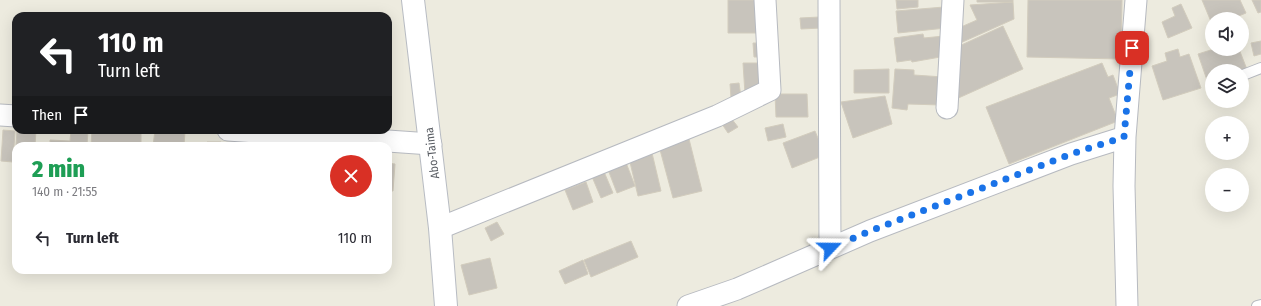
<!DOCTYPE html>
<meta charset="utf-8">
<style>
body{margin:0;font-family:"Fira Sans Condensed",sans-serif;background:#f2f2f3;color:#2b2b33;height:100vh;display:flex;flex-direction:column;font-size:15px;white-space:nowrap}
*{box-sizing:border-box;margin:0}
p{font-size:13px;color:#7c7c81}
.icon{flex:none;width:22px;height:22px;fill:none;stroke:currentColor;stroke-width:2;stroke-linecap:round;stroke-linejoin:round}
.map{position:relative;flex:1;overflow:hidden}
.details{position:absolute;left:12px;top:142px;width:380px;height:132px;display:flex;flex-direction:column;background:#fff;border-radius:12px;box-shadow:0 4px 16px #0002}
.details>*{flex:none}
.top-card{position:absolute;left:12px;top:12px;width:380px;height:122px;border-radius:12px;box-shadow:0 4px 16px #0002;background:#202124;color:#fff;overflow:hidden}
.buttons{position:absolute;left:1205px;top:12px;display:grid;gap:8px}
.buttons a{display:grid;place-items:center;width:44px;height:44px;border-radius:50%;background:#fff;box-shadow:0 4px 16px #0002;font-size:20px}
.pin{position:absolute;display:grid;place-items:center;width:34px;height:34px;color:#fff;margin:-17px;border-radius:8px;box-shadow:0 2px 6px #0006}
.me{position:absolute;width:44px;margin:-22px;rotate:67deg;stroke-linejoin:round;filter:drop-shadow(0 0 3px #0008)}
.turn{display:flex;align-items:center;gap:14px;height:84px;padding:0 20px;font-size:18px}
.turn .icon{width:52px;height:52px;stroke-width:2.5}
.turn b{display:block;font-size:28px;line-height:34px}
.then{display:flex;align-items:center;height:38px;padding:0 20px;background:#0003;gap:8px;font-size:15px}
.round{display:grid;place-items:center;flex:none;width:42px;height:42px;border-radius:21px;background:#f2f2f3}
.headline{display:flex;align-items:center;justify-content:space-between;height:68px;padding:0 20px}
h1{font-size:24px;font-weight:800;line-height:30px;color:#1e9e55}
ul{padding:0;list-style:none}
li{display:flex;align-items:center;gap:12px;height:56px;padding:0 20px}
li div{flex:1}
li b{display:block;font-size:15px}
li em{font-style:normal}
.map>svg:first-child{display:block}
.building{fill:#c8c4bc;stroke:#d2ccbd}
.lines{fill:none;stroke-linecap:round;stroke-linejoin:round}
.lane-casing{stroke:#b7bac0;stroke-width:12}
.street-casing{stroke:#b7bac0;stroke-width:23}
.secondary-casing{stroke:#b8bcc3;stroke-width:24}
.lane{stroke:#fff;stroke-width:10}
.street{stroke:#fff;stroke-width:21}
.secondary{stroke:#fff;stroke-width:22}
.route{stroke:#1a73e8;stroke-width:7;stroke-dasharray:0 12.6}
.labels{text-anchor:middle;dominant-baseline:central;stroke-width:3;stroke-linejoin:round;paint-order:stroke}
.street-label{font-size:12px;fill:#585c62;stroke:#fff}
</style>
<div class="map">
<svg width="1261" height="306" viewBox="0 0 1261 306">
<rect width="100%" height="100%" fill="#edebdf"/>
<path class="building" d="M728,0h32v33h-32z
M896,0h22v7l-21,2z
M977,0h36v2h-36z
M1028,0h94l-1,59 -94,-2z
M1202,0h38l6,13 -15,6h-19v5z
M1252,0h9v12l-3,1z
M1013,2l1,17 -56,25 3,-17 16,-7 -7,-15z
M1181,4l11,24 -24,10 -6,-16 13,-6 -3,-8z
M944,7l2,21 -48,5 -2,-22z
M820,17l1,11 -20,1 -1,-11z
M1003,26l20,43 -69,31 3,-53z
M923,34l1,4 20,-2 2,20 -34,6 -1,-2 -14,2 -3,-24z
M1261,41v13l-7,2 -3,-13z
M753,43h7l2,14h-8z
M1178,49l2,8 9,-3 12,34 -38,12 -11,-34 15,-5 -2,-8z
M1214,49h25l9,23 -36,-1v14l-3,1 -11,-32z
M743,63h19l2,25 -19,6z
M1102,63l6,14 5,-2 7,19 -11,4 9,23 -109,43 -23,-57z
M889,69v24h-35v-23z
M895,69l19,1v5l29,2 -2,28 -33,-1 -1,6 -15,-2z
M739,83l2,14 -10,1 -1,-14z
M775,94h32l1,23h-32z
M885,96l7,28 -39,14 -12,-36z
M731,118l7,9 -10,6 -6,-9z
M783,124l3,13 -18,4 -3,-13z
M3,130l12,1 -2,31 -12,-1z
M17,130h19l-1,16h-19v15h-1z
M71,130h17l-1,16h-37v-6l20,1z
M92,130l49,3v13h-50z
M155,130l30,1 -1,15h-31z
M815,131l10,24 -33,13 -9,-25z
M689,139l13,52 -29,7 -14,-52z
M207,142h14v4h-14z
M652,153l9,38 -23,5 -9,-38z
M625,160l10,26 -18,7 -10,-26z
M388,163l7,1 -2,27h-5z
M602,167l11,26 -12,5 -11,-26z
M586,182l7,20 -20,8 -8,-20z
M497,222l7,12 -13,7 -6,-13z
M631,241l7,16 -47,20 -7,-17z
M490,258l7,30 -28,7 -8,-30z
M583,260l5,14 -23,10 -6,-13z"/>
<g class="lines">
<defs>
<path id="lane" d="M1243,75l18,-7
M1257,306l4,-1"/>
<path id="street" d="M829,0l1,248
M947,108l6,-108
M0,115l16,1
M228,130l203,14
M440,228l277,-112 53,-26 -5,-90
M688,306l49,-17 133,-58 201,-77 54,-17
M1127,306l-3,-120 1,-49 11,-137"/>
<path id="secondary" d="M413,0l27,228 6,78"/>
</defs>
<use href="#lane" class="lane-casing"/>
<use href="#street" class="street-casing"/>
<use href="#secondary" class="secondary-casing"/>
<use href="#lane" class="lane"/>
<use href="#street" class="street"/>
<use href="#secondary" class="secondary"/>
</g>
<g class="lines">
<path class="route" d="M830,248l40,-17 201,-77 53,-17 8,-89"/>
</g>
<g class="labels">
<g class="street-label">
<text transform="translate(432 153) rotate(-97)">Abo-Taima</text>
</g>
</g>
</svg>
<div class="buttons">
<a><svg class="icon" aria-label="sound" viewBox="0 0 24 24"><path d="M4 9h4l5-4v14l-5-4H4zM17 9q2 3 0 6"/></svg></a>
<a><svg class="icon" aria-label="layers" viewBox="0 0 24 24"><path d="M12 4l9 5-9 5-9-5zM3 14l9 5 9-5"/></svg></a>
<a>+</a>
<a>−</a>
</div>
<div class="pin" style="left:1132px;top:48px;background:#d93025"><svg class="icon" aria-label="arrive" viewBox="0 0 24 24"><path d="M6 21V4h12l-3 4 3 4H6"/></svg></div>
<svg class="me" style="left:830px;top:248px" viewBox="-20 -20 40 40"><path d="M0-17L14 15 0 8-14 15z" fill="#1a73e8" stroke="#fff" stroke-width="4"/></svg>
<div class="top-card">
<div class="turn"><svg class="icon" aria-label="left" viewBox="0 0 24 24"><path d="M17 20v-9H6M10 6l-5 5 5 5"/></svg><div><b>110 m</b>Turn left</div></div>
<div class="then">Then<svg class="icon" aria-label="arrive" viewBox="0 0 24 24"><path d="M6 21V4h12l-3 4 3 4H6"/></svg></div>
</div>
<section class="details">
<div class="headline"><div><h1>2 min</h1><p>140 m · 21:55</p></div><a class="round" style="background:#d93025;color:#fff"><svg class="icon" aria-label="close" viewBox="0 0 24 24"><path d="M6 6l12 12M18 6L6 18"/></svg></a></div>
<ul>
<li><svg class="icon" aria-label="left" viewBox="0 0 24 24"><path d="M17 20v-9H6M10 6l-5 5 5 5"/></svg><div><b>Turn left</b></div><em>110 m</em></li>
</ul>
</section>
</div>
